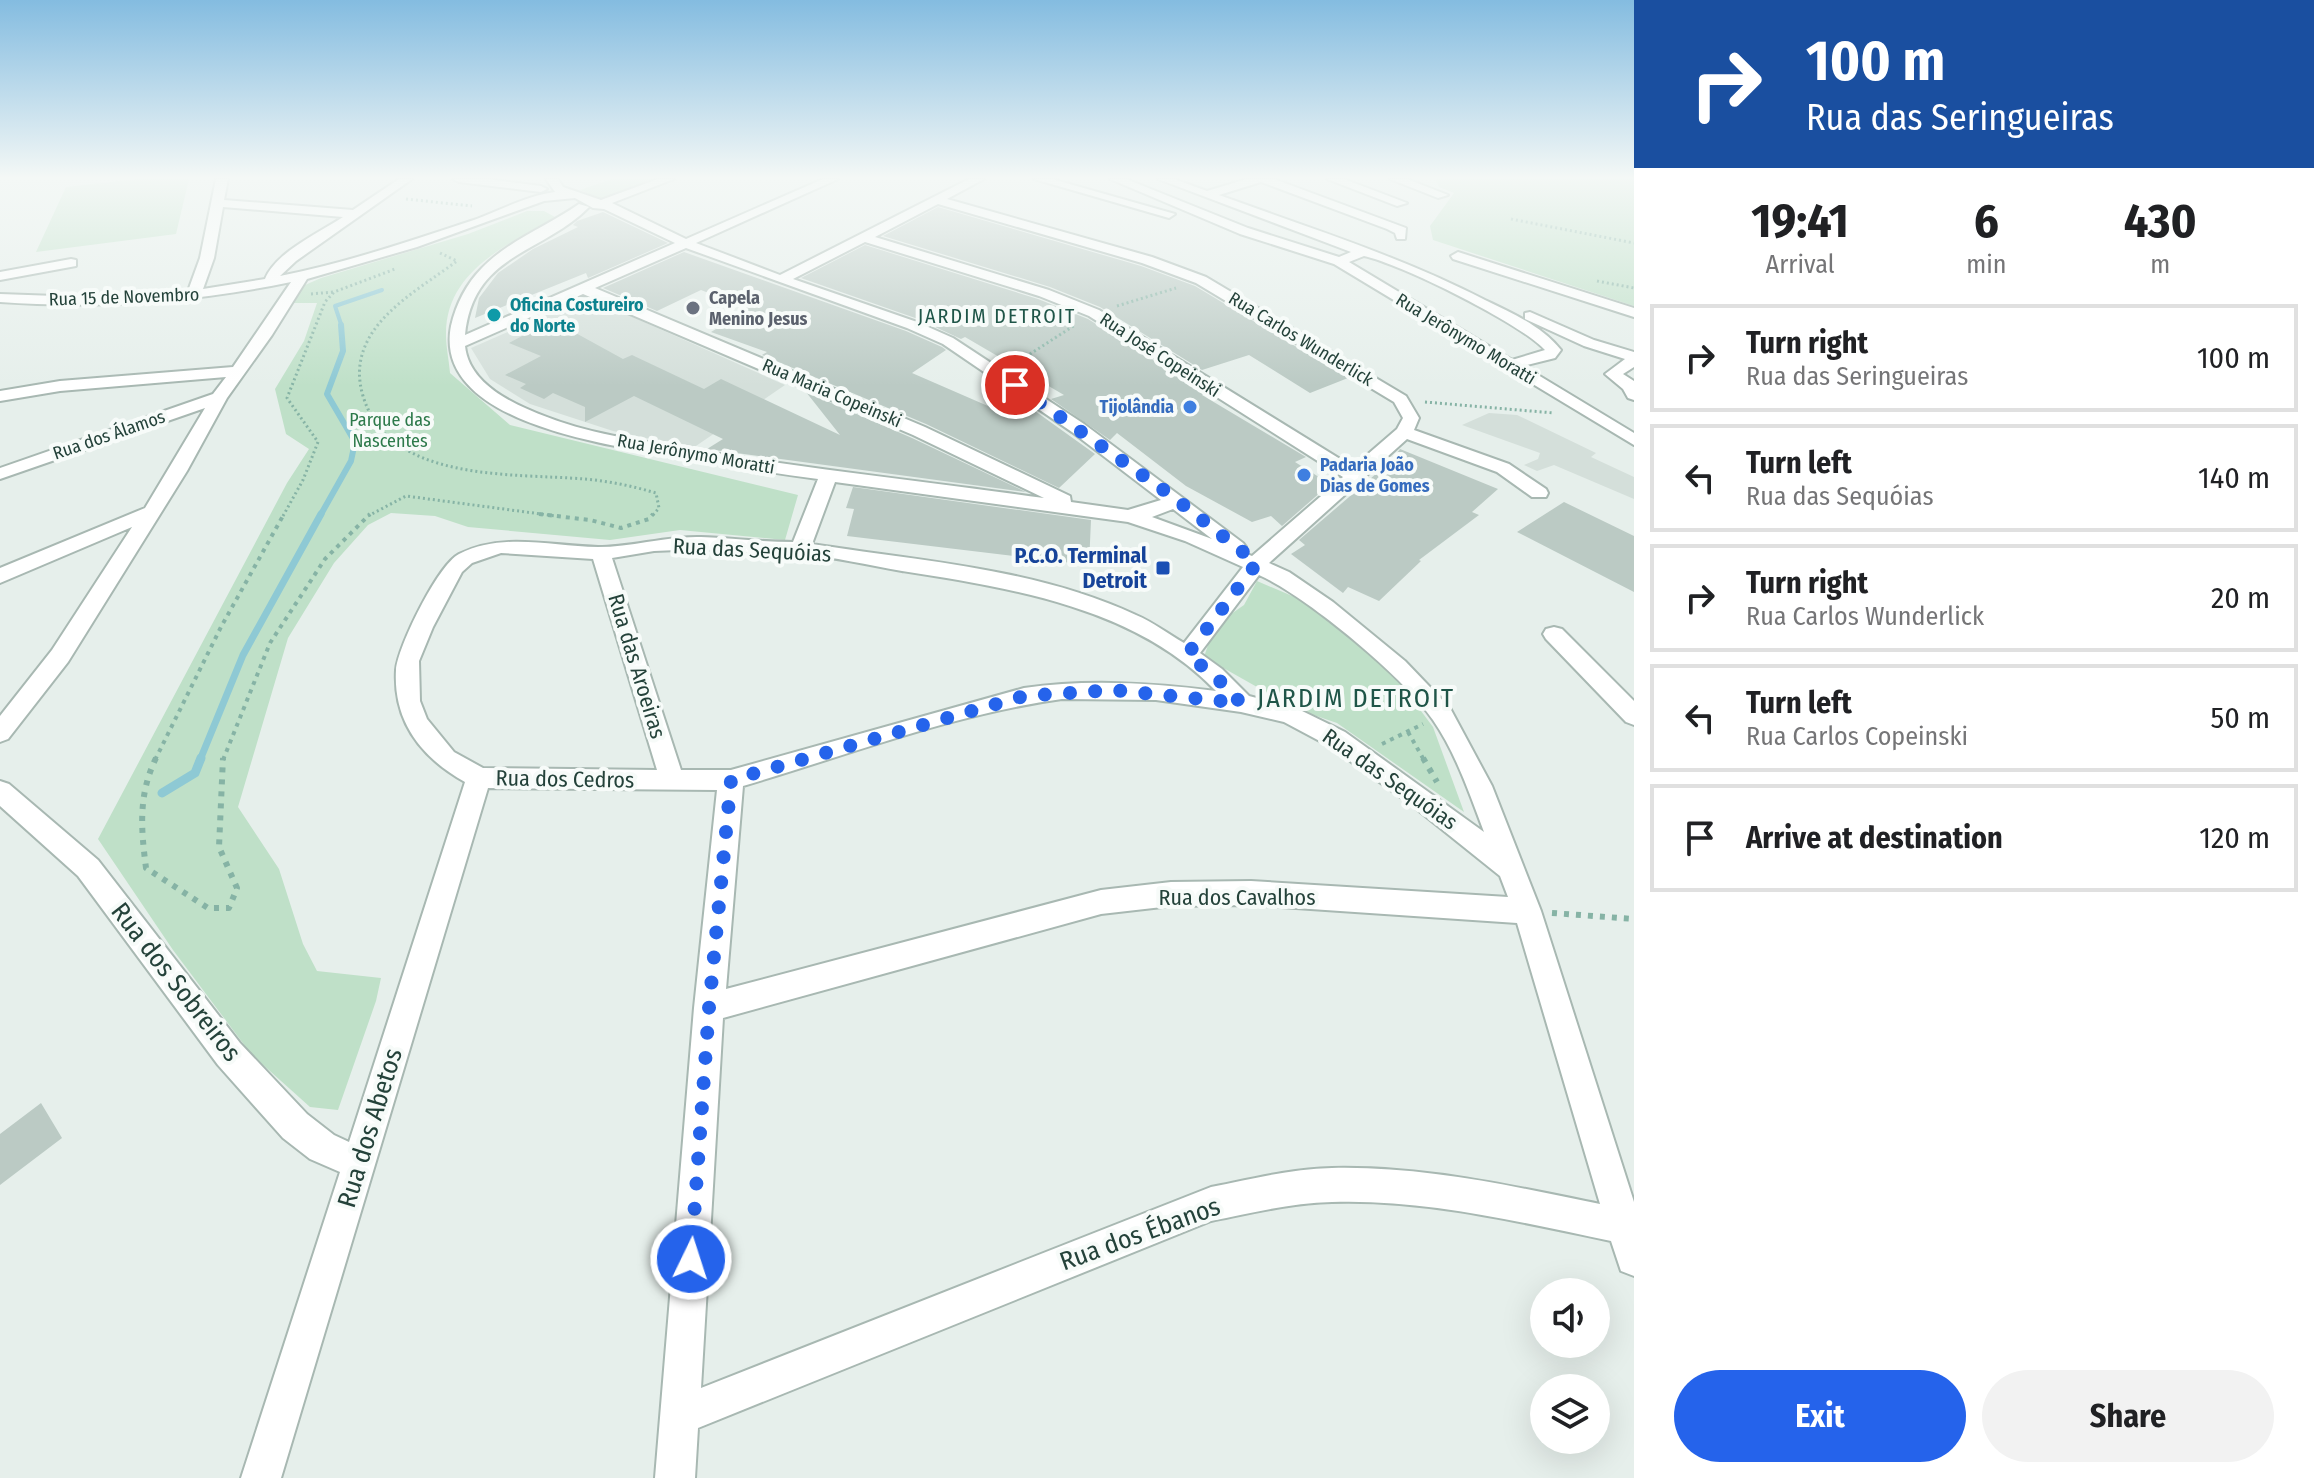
<!DOCTYPE html>
<meta charset="utf-8">
<style>
body{margin:0;font-family:"Fira Sans Condensed",sans-serif;background:#f2f2f2;color:#202124;height:100vh;display:flex;flex-direction:column;font-size:30px;white-space:nowrap}
*{box-sizing:border-box;margin:0}
p{font-size:26px;color:#757577}
.icon{flex:none;width:44px;height:44px;fill:none;stroke:currentColor;stroke-width:2;stroke-linecap:round;stroke-linejoin:round}
.map{position:relative;flex:1;overflow:hidden}
.drawer{display:flex;flex-direction:column;background:#fff;width:680px}
.drawer>*{flex:none}
.top-card{background:#1a4fa0;color:#fff;overflow:hidden}
.tools{position:absolute;left:1530px;top:1278px;display:grid;gap:16px}
.tools a{display:grid;place-items:center;width:80px;height:80px;border-radius:50%;background:#fff;box-shadow:0 8px 32px #0002;font-size:40px}
.pin{position:absolute;display:grid;place-items:center;width:68px;height:68px;color:#fff;margin:-34px;border:4px solid #fff;border-radius:50%;box-shadow:0 2px 8px #0007}
.me{position:absolute;width:88px;margin:-44px;rotate:4deg;stroke-linejoin:round;filter:drop-shadow(0 0 6px #0008)}
.turn{display:flex;align-items:center;gap:28px;height:168px;padding:0 40px;font-size:36px}
.turn .icon{width:104px;height:104px;stroke-width:2.5}
.turn b{display:block;font-size:56px;line-height:68px}
.eta{display:flex;justify-content:space-evenly;align-items:center;height:136px;text-align:center}
.eta b{font-size:48px;font-weight:700;line-height:56px}
.button{display:flex;gap:16px;margin-top:auto;padding:16px 40px}
.button a{flex:1;height:92px;border-radius:48px;background:#2563eb;color:#fff;font-size:32px;font-weight:700;line-height:92px;text-align:center}
.button a+a{background:#f2f2f2;color:#202124}
ul{padding:0;list-style:none}
li{display:flex;align-items:center;gap:24px;height:108px;margin:0 16px 12px;padding:0 24px;border:4px solid #e0e0e0;border-radius:0px}
li div{flex:1}
li b{display:block;font-size:30px}
li em{font-style:normal}
main{display:flex;flex:1;min-height:0}
.map>svg:first-child{display:block}
.built{fill:#d4dfda}
.green{fill:#bfe0c8}
.lines{fill:none;stroke-linecap:round;stroke-linejoin:round}
.stream-far3{stroke:#8ec9d4;stroke-width:4}
.stream-far2{stroke:#8ec9d4;stroke-width:6}
.stream-far1{stroke:#8ec9d4;stroke-width:7}
.stream{stroke:#8ec9d4;stroke-width:9}
.building{fill:#bbcac4}
.minor-casing{stroke:#a8b8b2;stroke-width:4}
.path-far2{stroke:#86b3a5;stroke-width:3;stroke-dasharray:2 3;stroke-linecap:butt}
.path-far1{stroke:#86b3a5;stroke-width:4;stroke-dasharray:4 5;stroke-linecap:butt}
.path{stroke:#86b3a5;stroke-width:6;stroke-dasharray:5 7;stroke-linecap:butt}
.minor{fill:#fff;fill-rule:evenodd}
.route{stroke:#2563eb;stroke-width:14;stroke-dasharray:0 25.2}
.worship-dot{fill:#6b7280;stroke:#f7fbf9;stroke-width:3}
.culture-dot{fill:#0f9aa8;stroke:#f7fbf9;stroke-width:3}
.shop-dot{fill:#3f7fe0;stroke:#f7fbf9;stroke-width:3}
.transit-dot{fill:#1a4fb4;stroke:#f7fbf9;stroke-width:3}
.labels{text-anchor:middle;dominant-baseline:central;stroke-width:8;stroke-linejoin:round;paint-order:stroke}
.far-street-label{font-size:18px;fill:#24423a;stroke:#f7fbf9}
.far-worship-label{font-size:18px;font-weight:bold;fill:#5b616d;stroke:#f7fbf9;text-anchor:start}
.far-culture-label{font-size:18px;font-weight:bold;fill:#0d838f;stroke:#f7fbf9;text-anchor:start}
.far-shop-label{font-size:18px;font-weight:bold;fill:#366cbe;stroke:#f7fbf9;text-anchor:end}
.far-park-label{font-size:18px;fill:#2d7a4b;stroke:#f7fbf9}
.far-neighbourhood-label{font-size:20px;letter-spacing:2px;fill:#1f5548;stroke:#f7fbf9}
.street-label{font-size:22px;fill:#24423a;stroke:#f7fbf9}
.transit-label{font-size:22px;font-weight:bold;fill:#164399;stroke:#f7fbf9;text-anchor:end}
.quarter-label{font-size:26px;letter-spacing:2px;fill:#1f5548;stroke:#f7fbf9}
.near-street-label{font-size:26px;fill:#24423a;stroke:#f7fbf9}
</style>
<main>
<div class="map">
<svg width="1634" height="1478" viewBox="0 0 1634 1478">
<rect width="100%" height="100%" fill="#e6efeb"/>
<path class="built" d="M588,297l197,88 -92,63 -80,-17 -83,-27 -40,-25 -19,-31z
M1489,413l28,2 79,38 -5,4 43,20v22l-80,-34 -17,6 -13,-6 14,-6 2,-6 -78,-28z"/>
<path class="green" d="M137,179h52l-13,55 -140,18 30,-65z
M612,179h49l-62,20 -19,-9z
M1435,179h199v127l-201,-66 -3,-14 24,-33 -15,-6z
M527,211h17l11,6c-46,27 -110,54 -109,118 0,12 3,25 4,38l60,52 288,70 -13,45 -105,-10 -70,10 -142,-13 -33,-11 -44,-3 -23,12 -34,38 -46,75 -50,169 41,62 24,75 14,27 64,7 -5,23 -38,109 -28,-3 -59,-53 -78,-104 -75,-111 189,-356 22,-34 -23,-15 -11,-45 29,-48 13,-38h-24l12,-18 16,-7 147,-44z
M1257,581l40,17 60,39 40,42 36,48 31,85 -127,-89 -41,-14 -92,-52 6,-18 11,-18 23,-16z"/>
<g class="lines">
<path class="stream-far3" d="M342,327l-7,-21 47,-16"/>
<path class="stream-far2" d="M320,516l31,-55 4,-19 -28,-48 16,-43 -2,-26"/>
<path class="stream-far1" d="M200,760l43,-105 78,-141"/>
<path class="stream" d="M162,793l33,-20 6,-15"/>
</g>
<path class="building" d="M938,207l203,59 54,20 153,92 -38,15 -61,-38 -47,15 -102,-63 -50,-20 -167,-51z
M603,212l65,31 -80,35 -2,-5 -111,45 4,-20 19,-25 35,-24 45,-22 -5,-2 4,-4z
M865,245l173,54 50,20 118,74 -4,2 104,62 -11,5 35,22 -48,42 -11,-10 -19,6 -66,-36 -69,-53 -7,7 -59,-41 13,-4 -99,-58 -4,2 -43,-20 -117,-41z
M684,252l222,79 36,16 4,3 -34,23 92,40 24,-7 67,48 -36,34 -133,-64 -164,-69 5,-3 -56,-20 38,-23 -48,-19 -44,21 -54,-23z
M552,320l71,39 9,-4 72,34 17,-10 119,56 -34,-43 106,46 114,54 -319,-43 16,-10 -89,-43 -49,26v-15l-32,-14 -9,6 -24,-11 6,-4 -21,-9 36,-19 -32,-13z
M1400,449l98,40 -26,23 7,3 -60,45 2,1 -42,40 -31,-14 -5,6 -52,-39 14,-9 -6,-5 92,-79z
M853,487l238,33 -2,45 -242,-29 7,-27 -8,-1z
M1564,502l70,34v56l-117,-60z
M41,1103l21,35 -62,47v-51z"/>
<g class="lines">
<defs>
<path id="minor" d="M216,179h12l-4,21 129,10 46,-31h13l-116,82 -16,15c66,-13 130,-35 194,-56 27,-10 52,-24 81,-28l-9,-13h12l5,8 38,13 57,-21h16l-62,24 74,36 137,-60h15l-142,64 84,32 189,-96h15l-37,20 205,58 54,20 200,119 13,22 -5,12 95,34 37,25 2,4 -2,4h-14l-35,-25 -90,-33 -138,124 20,9 44,30 72,59 45,47 42,78 49,125 93,291v74l-13,-5 -10,-30c-91,-19 -186,-42 -279,-39 -41,1 -81,11 -121,19l-513,207 -3,50h-40l39,-470 23,-218 -229,-2 -207,690h-40l99,-306 -30,-13 -27,-21 -65,-73 -140,-189 -78,-70v-25l9,3 89,76 142,183 67,71 27,21 15,7 116,-360c-43,-24 -72,-60 -69,-112 2,-24 42,-105 63,-116 44,-22 92,-8 139,-7 34,0 68,-11 103,-10 31,1 61,5 92,5l25,-63c-47,-6 -92,-14 -138,-22 -66,-11 -248,-33 -229,-131 5,-22 16,-43 31,-58 27,-28 66,-42 97,-64l10,3c-46,47 -116,46 -124,128l210,-92 -71,-34 -11,-1 -18,-10 -31,3 -127,46 -110,32 -35,56 -45,63 -40,73 -119,191 -60,77 -8,3v-26l52,-66 80,-123 -132,56v-15l145,-60 60,-100 -205,71v-11l213,-74 13,-17 -166,14 -60,10v-10l60,-10 173,-14 58,-85c-96,20 -193,27 -291,20v-8l84,3 104,-6 12,-33zM938,204l204,59 54,20 198,119 9,16 -6,11 -44,38 -254,-157 -50,-20 -174,-53zM223,207l120,10c-24,16 -67,35 -78,62l-62,10 11,-31zM865,242l174,54 50,20 254,161 -91,79 -10,-4 4,-5 -3,-4 -159,-119 -131,-86 -36,-16 -124,-43zM686,248l221,80 36,16 129,88 89,68 -33,10 -57,-8 -1,-6 -145,-69 -330,-139zM583,294l330,141 131,63c-114,-16 -229,-28 -343,-47 -51,-9 -105,-15 -154,-34 -32,-12 -78,-32 -82,-71zM835,482l293,40 57,19 58,26 -59,76c-16,-9 -31,-21 -48,-28 -100,-47 -217,-54 -324,-71zM1173,509l39,30 -60,-22zM702,549c33,4 65,3 98,5 34,3 68,11 102,17 109,17 234,36 314,120 -64,-8 -128,-12 -192,-3l-293,82h-50l-69,-212 42,-7zM501,553l92,6 64,211 -174,-2 -29,-16 -27,-33 -7,-18 -1,-40 14,-34 29,-55 10,-9zM1259,575c47,21 145,102 174,145 23,33 37,75 51,112l-139,-100 -47,-23 -49,-13 -27,-27 -22,-16zM1062,699l94,1 85,12 43,10 45,24 80,57 91,73 8,21 -257,-16 -80,1 -70,8 -375,99 17,-203c105,-31 210,-72 319,-87zM1251,905l266,18 83,281c-87,-18 -178,-38 -268,-36 -41,1 -81,11 -121,19l-510,201 22,-370 378,-104 70,-8z
M453,179h33l55,7 6,3 -6,3 -82,-10z
M1034,179h18l123,35 -6,4z
M1110,179h16l122,49 91,29 12,-5 -193,-73h16l33,12 40,-12h27l132,49 -1,11h-8l-2,-6 -8,-4 -126,-47 -42,13c90,33 181,61 266,105 27,13 57,26 76,50l-6,8 -32,8 111,67v12l-300,-181 -94,-30zM1364,256c37,8 156,67 181,94l-33,10 -163,-98z
M1327,179h17l63,24 -10,3z
M1390,179h17l41,16 -10,3z
M1458,252l176,56v9l-181,-58 -2,-3z
M71,259l5,1v6l-76,14v-8z
M1530,312l64,28 40,12v15l-11,7 11,7v19l-6,-2 -5,-9 -18,-15 20,-15 -41,-13 -59,-27v-6z
M1554,627l8,2 72,72v24l-8,-3 -80,-83 -3,-5 3,-5z"/>
</defs>
<use href="#minor" class="minor-casing"/>
<path class="path-far2" d="M406,199l66,7
M1511,219l123,24
M440,253l17,8c-44,33 -114,68 -94,135 26,87 150,77 221,83 25,2 48,7 72,14l3,15 -7,8
M1597,281l37,7
M311,294l22,-2
M1117,306l59,-18
M1013,365l62,-40
M1425,402l129,11
M283,516l20,-36 15,-38 -31,-44 38,-96 9,-10 61,-23
M368,516l38,-20 150,20"/>
<path class="path-far1" d="M539,514l51,6 31,8 28,-9 4,-5
M1408,732l16,28
M1382,744l41,-20
M155,760l66,-133 63,-113
M223,760l47,-117 55,-84 45,-45"/>
<path class="path" d="M156,758c-18,37 -15,71 -10,110l62,40h21l8,-20 -18,-41 4,-89
M1423,758l14,24
M1552,913l82,6"/>
<use href="#minor" class="minor"/>
</g>
<linearGradient id="sky" x2="0" y2="1"><stop stop-color="#84bce0"/><stop offset="0.46" stop-color="#f4f8f6"/><stop offset="1" stop-color="#f4f8f6" stop-opacity="0"/></linearGradient>
<rect width="1634" height="386" fill="url(#sky)"/>
<g class="lines">
<path class="route" d="M691,1259l18,-251 22,-228 293,-84 89,-6 128,13 -27,-28 -27,-20 70,-92 -85,-67 -157,-111"/>
</g>
<circle class="worship-dot" cx="693" cy="308" r="8"/>
<circle class="culture-dot" cx="494" cy="315" r="8"/>
<g class="shop-dot">
<circle cx="1190" cy="407" r="8"/>
<circle cx="1304" cy="475" r="8"/>
</g>
<rect class="transit-dot" x="1155" y="560" width="16" height="16" rx="4"/>
<g class="labels">
<g class="far-street-label">
<text transform="translate(124 297) rotate(-2)">Rua 15 de Novembro</text>
<text transform="translate(1301 339) rotate(31)">Rua Carlos Wunderlick</text>
<text transform="translate(1466 339) rotate(31)">Rua Jerônymo Moratti</text>
<text transform="translate(1160 355) rotate(33)">Rua José Copeinski</text>
<text transform="translate(832 393) rotate(23)">Rua Maria Copeinski</text>
<text transform="translate(109 435) rotate(-19)">Rua dos Álamos</text>
<text transform="translate(696 454) rotate(10)">Rua Jerônymo Moratti</text>
</g>
<g class="far-worship-label">
<text x="709" y="298">Capela<tspan x="709" dy="21">Menino Jesus</tspan></text>
</g>
<g class="far-culture-label">
<text x="510" y="305">Oficina Costureiro<tspan x="510" dy="21">do Norte</tspan></text>
</g>
<g class="far-shop-label">
<text x="1174" y="407">Tijolândia</text>
<text x="1320" y="465" text-anchor="start">Padaria João<tspan x="1320" dy="21">Dias de Gomes</tspan></text>
</g>
<g class="far-park-label">
<text x="390" y="420">Parque das<tspan x="390" dy="21">Nascentes</tspan></text>
</g>
<g class="far-neighbourhood-label">
<text x="997" y="316">JARDIM DETROIT</text>
</g>
<g class="street-label">
<text transform="translate(752 550) rotate(3)">Rua das Sequóias</text>
<text transform="translate(637 666) rotate(73)">Rua das Aroeiras</text>
<text transform="translate(565 779) rotate(1)">Rua dos Cedros</text>
<text transform="translate(1390 779) rotate(35)">Rua das Sequóias</text>
<text x="1237" y="897">Rua dos Cavalhos</text>
</g>
<g class="transit-label">
<text x="1147" y="555">P.C.O. Terminal<tspan x="1147" dy="25">Detroit</tspan></text>
</g>
<g class="quarter-label">
<text x="1356" y="698">JARDIM DETROIT</text>
</g>
<g class="near-street-label">
<text transform="translate(176 982) rotate(52)">Rua dos Sobreiros</text>
<text transform="translate(370 1128) rotate(-73)">Rua dos Abetos</text>
<text transform="translate(1140 1234) rotate(-20)">Rua dos Ébanos</text>
</g>
</g>
</svg>
<div class="tools">
<a><svg class="icon" aria-label="sound" viewBox="0 0 24 24"><path d="M4 9h4l5-4v14l-5-4H4zM17 9q2 3 0 6"/></svg></a>
<a><svg class="icon" aria-label="layers" viewBox="0 0 24 24"><path d="M12 4l9 5-9 5-9-5zM3 14l9 5 9-5"/></svg></a>
</div>
<div class="pin" style="left:1015px;top:385px;background:#d93025"><svg class="icon" aria-label="arrive" viewBox="0 0 24 24"><path d="M6 21V4h12l-3 4 3 4H6"/></svg></div>
<svg class="me" style="left:691px;top:1259px" viewBox="-20 -20 40 40"><circle r="17" fill="#2563eb" stroke="#fff" stroke-width="3"/><path d="M0-11L8 9 0 5-8 9z" fill="#fff"/></svg>
</div>
<section class="drawer">
<div class="top-card">
<div class="turn"><svg class="icon" aria-label="right" viewBox="0 0 24 24"><path d="M7 20v-9h11M14 6l5 5-5 5"/></svg><div><b>100 m</b>Rua das Seringueiras</div></div>
</div>
<div class="eta">
<div><b>19:41</b><p>Arrival</p></div>
<div><b>6</b><p>min</p></div>
<div><b>430</b><p>m</p></div>
</div>
<ul>
<li><svg class="icon" aria-label="right" viewBox="0 0 24 24"><path d="M7 20v-9h11M14 6l5 5-5 5"/></svg><div><b>Turn right</b><p>Rua das Seringueiras</p></div><em>100 m</em></li>
<li><svg class="icon" aria-label="left" viewBox="0 0 24 24"><path d="M17 20v-9H6M10 6l-5 5 5 5"/></svg><div><b>Turn left</b><p>Rua das Sequóias</p></div><em>140 m</em></li>
<li><svg class="icon" aria-label="right" viewBox="0 0 24 24"><path d="M7 20v-9h11M14 6l5 5-5 5"/></svg><div><b>Turn right</b><p>Rua Carlos Wunderlick</p></div><em>20 m</em></li>
<li><svg class="icon" aria-label="left" viewBox="0 0 24 24"><path d="M17 20v-9H6M10 6l-5 5 5 5"/></svg><div><b>Turn left</b><p>Rua Carlos Copeinski</p></div><em>50 m</em></li>
<li><svg class="icon" aria-label="arrive" viewBox="0 0 24 24"><path d="M6 21V4h12l-3 4 3 4H6"/></svg><div><b>Arrive at destination</b></div><em>120 m</em></li>
</ul>
<div class="button"><a>Exit</a><a>Share</a></div>
</section>
</main>
